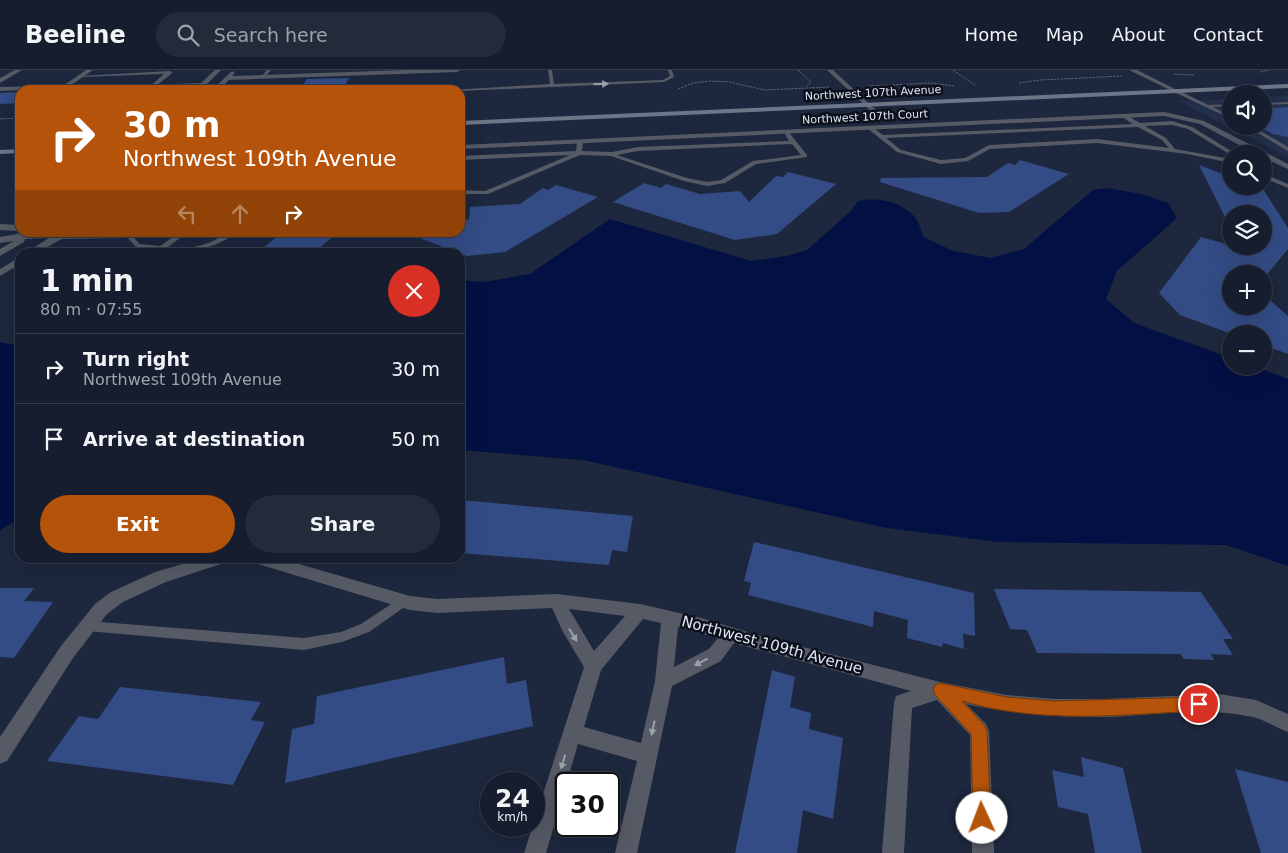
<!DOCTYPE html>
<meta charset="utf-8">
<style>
body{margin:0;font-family:"DejaVu Sans",sans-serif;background:#232a3a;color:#f1f3f6;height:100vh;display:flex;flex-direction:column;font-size:19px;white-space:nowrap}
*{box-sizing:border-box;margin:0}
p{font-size:16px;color:#9ea2aa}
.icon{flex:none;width:28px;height:28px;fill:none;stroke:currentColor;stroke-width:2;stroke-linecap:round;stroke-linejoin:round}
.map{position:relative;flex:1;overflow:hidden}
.sheet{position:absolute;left:15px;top:178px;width:450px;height:315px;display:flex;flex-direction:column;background:#161d2e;border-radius:15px;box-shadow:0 5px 20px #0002,0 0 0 1px #353b4a}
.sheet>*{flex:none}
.guide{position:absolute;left:15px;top:15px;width:450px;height:152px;border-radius:15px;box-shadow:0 5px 20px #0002,0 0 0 1px #353b4a;background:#b45309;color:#fff;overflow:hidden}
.tools{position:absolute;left:1222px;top:15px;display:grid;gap:10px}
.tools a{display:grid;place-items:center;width:50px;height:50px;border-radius:50%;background:#161d2e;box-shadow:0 5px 20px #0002,0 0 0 1px #353b4a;font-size:25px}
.speed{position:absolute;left:480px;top:702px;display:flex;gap:10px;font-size:25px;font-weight:700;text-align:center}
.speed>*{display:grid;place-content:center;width:65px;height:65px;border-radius:50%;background:#161d2e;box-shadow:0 5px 20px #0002,0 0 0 1px #353b4a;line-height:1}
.speed small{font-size:12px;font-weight:400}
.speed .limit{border:2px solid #111;border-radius:8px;background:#fff;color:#111}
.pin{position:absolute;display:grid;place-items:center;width:42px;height:42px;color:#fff;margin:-21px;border:2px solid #fff;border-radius:50%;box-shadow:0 1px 5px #0007}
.me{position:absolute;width:55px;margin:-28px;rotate:358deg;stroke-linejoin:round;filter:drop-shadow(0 0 4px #0008)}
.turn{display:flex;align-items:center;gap:18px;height:105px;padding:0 25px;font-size:22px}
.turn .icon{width:65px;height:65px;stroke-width:2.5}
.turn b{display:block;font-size:35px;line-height:42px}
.lanes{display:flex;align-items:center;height:48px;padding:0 25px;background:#0003;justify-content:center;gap:25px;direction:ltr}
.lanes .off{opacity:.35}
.round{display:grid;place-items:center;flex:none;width:52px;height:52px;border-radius:26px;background:#232a3a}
.summary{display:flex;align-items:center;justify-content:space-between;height:85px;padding:0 25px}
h1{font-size:30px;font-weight:700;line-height:38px}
.cta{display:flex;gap:10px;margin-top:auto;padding:10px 25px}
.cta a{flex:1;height:58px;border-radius:30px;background:#b45309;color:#fff;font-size:20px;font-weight:700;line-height:58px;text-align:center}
.cta a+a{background:#232a3a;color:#f1f3f6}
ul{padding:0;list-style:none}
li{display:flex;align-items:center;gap:15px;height:70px;padding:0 25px;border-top:1px solid #353b4a}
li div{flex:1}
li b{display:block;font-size:19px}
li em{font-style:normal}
header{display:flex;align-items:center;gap:30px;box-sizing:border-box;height:70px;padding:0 25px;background:#161d2e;border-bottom:1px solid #353b4a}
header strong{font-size:24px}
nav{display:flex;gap:28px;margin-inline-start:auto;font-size:18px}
.search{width:350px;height:45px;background:#232a3a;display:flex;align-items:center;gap:12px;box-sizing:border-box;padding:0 18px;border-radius:28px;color:#9ea2aa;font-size:19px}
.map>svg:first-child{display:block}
.built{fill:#23304b}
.water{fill:#021044}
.building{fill:#334c85}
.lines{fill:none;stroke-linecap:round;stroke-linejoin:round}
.path{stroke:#5a6377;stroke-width:1;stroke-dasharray:2.5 1;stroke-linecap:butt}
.service{fill:#555a65;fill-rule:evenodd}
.minor{fill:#555a65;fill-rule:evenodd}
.secondary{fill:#6d7687;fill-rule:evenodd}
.oneway{fill:#9aa0ad}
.route{fill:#b45309;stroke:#753606}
.labels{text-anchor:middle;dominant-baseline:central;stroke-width:5;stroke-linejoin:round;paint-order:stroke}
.far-street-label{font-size:11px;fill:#dfe6f5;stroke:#0c101a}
.near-street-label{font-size:15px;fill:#dfe6f5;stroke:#0c101a}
</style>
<header>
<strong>Beeline</strong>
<div class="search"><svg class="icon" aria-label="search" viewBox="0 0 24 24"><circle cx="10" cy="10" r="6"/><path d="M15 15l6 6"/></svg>Search here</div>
<nav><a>Home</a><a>Map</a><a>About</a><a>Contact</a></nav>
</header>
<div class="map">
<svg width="1288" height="783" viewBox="0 0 1288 783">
<rect width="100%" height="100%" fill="#1d273d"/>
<path class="built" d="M1288,26v61l-110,-56 53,-2v27h33v-29z"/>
<path class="water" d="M1107,118l34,6 27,9 9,15 -60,53 -11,28 28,24 97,35v8h22l35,13v187l-62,-21 -227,-3 -112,-14 -304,-68 -123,-10v-170l24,2 46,-8 80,-55 141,42 35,-5 21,-6 44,-39 7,-10c20,-4 40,0 55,14 5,5 8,15 11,22l29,14 38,7 33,-9 69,-59z
M0,272l20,4v172l-20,12z"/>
<path class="building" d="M349,8l-6,12h-44l8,-11z
M20,22v11l-20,1v-11z
M1288,37v30l-15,-3 -15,-8h6v-17z
M1020,90l49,14 -60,38 -30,1 -99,-31 1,-4 106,-1 21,-14 7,2z
M1199,95l32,12v9h30l27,42v21l-24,29v-4h-33v32h33v-11l24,21v38l-24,-9v-11h-32l-52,-19 -21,-22 42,-56 40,11 -1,-2h24v-32h-33v15z
M788,102l48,12 -59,50 -42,6 -122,-38 31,-19 17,5 5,-4 34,10 40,-3 9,11 27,-26 7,1z
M556,115l42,12 -93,55 -38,4 -58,-22v-2h51v-15l9,3 1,-13 50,-3 23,-16 5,2z
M283,162h55l-23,20h-57z
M460,430l173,16 -6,36 -15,-2 -3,15 -149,-12z
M754,472l220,51 1,43 -12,-2 1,15 -21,-6 -1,4 -35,-9 1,-18 -34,-9 -1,16 -125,-32 3,-12 -7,-2z
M0,518h34l-10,13 29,1 -39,56 -14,-1z
M994,519l207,3 32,47h-10l10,16 -22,-1 3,6 -30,-1 -4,-5 -143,-1 -10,-23 -17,-1z
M504,587l3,27 19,-4 7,46 -248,57 7,-54 22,-5 3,-28z
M772,600l23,7 -5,30 21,6 -2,16 34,9 -10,81 -30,-9 -6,43h-62z
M120,617l141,15 -10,18 14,2 -32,63 -186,-24 32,-45 19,3z
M1081,687l42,11 19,85h-47l-7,-39 -30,-7 -6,-37 32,7z
M1235,699l53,13v71h-27z"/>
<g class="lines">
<path class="path" d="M798,0l13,12 -5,5
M953,0l22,15
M1260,2l9,-2
M1174,4l21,1
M1019,13l22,-3 81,-4
M868,16l63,-3 23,3
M678,19l15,-6 17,-2 19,1 36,8 64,-3
M0,49l20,-1"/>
<path class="service" d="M267,0h4l-7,8h-4z
M548,0h4l2,14 109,-4 7,-4 -2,-6h4l2,7 -10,5 -204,9 -11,-1 101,-6z
M170,1l2,1 -1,2 -20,16h-5l18,-16 -83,3 -2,-1z
M1174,20h4l30,15 23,-1v2l-18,1 18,9v3l-57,-27z
M1288,32v2l-24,1v-2z
M1120,44h4l16,9 32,-2 20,6 44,27h-5v1l-43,-26 -16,-4 -27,1 21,12 9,11 50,9 6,-3v4l-5,3 -39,-8 -90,-11 -107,6 -22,12 -27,3 -44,-12 -30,-24 5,-1 11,8 250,-11 -13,-8zM1138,57l24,13 7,8 -72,-9 -108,6 -24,13 -24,2 -40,-10 -15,-12z
M1246,56h6l36,21v4z
M787,60l20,25v2l-51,7 -31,19 -18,3 -23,-5 -73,-25 -31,-1 -92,39h-28v-4l25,1 85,-36 -110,5v-4l116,-5 1,-9 3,-2 3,2 -1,9 30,1 26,-5 151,-6 -5,-9zM792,74l9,11 -48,6 -32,19 -14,2 -20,-4 -70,-23 21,-4z
M1264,104l24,10v4l-24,-10z
M180,162h8l-20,15c15,2 26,1 40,-4 11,-4 18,-11 30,-11 -32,23 -66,23 -102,15l-11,-12 5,-1 10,10 20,2z
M402,527l4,1 2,4 -2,4 -37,26 -27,10 -38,8 -217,-19 -4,-1 -2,-4 2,-4 4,-1 217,17 37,-6 20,-8z"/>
<path class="minor" d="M15,0h7l-22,13v-5z
M86,0h7l-26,18 134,-5 14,-13h6l-20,20h-7l2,-3 -139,3z
M406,0h54l-3,2 -228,8 -10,10h-7l20,-19 3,2 -3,3z
M827,0h6l43,40v2h-4z
M1129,0h8l42,21 -5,1z
M39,16l2,1v2l-41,2v-4z
M1164,42l40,9 84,43v5l-24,-11v-4h-8l-56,-30 -36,-8 -704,33v-4z
M0,154l20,1v6l-20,-1z
M28,162l58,2 52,-2 -10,6 -66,1 -24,13h-11l22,-14 -24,1 -1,3 -24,14v-7l14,-8 -14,2v-6z
M20,187v7l-20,12v-7z
M203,488h26l-2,4 -61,20 -43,20 -16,12 -34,44 -66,103 -7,3v-27l61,-91 34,-42 16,-12 44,-20z
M250,488h28l132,38 27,3 120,-5 83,10 61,14 63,19 176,45 67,13 47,4h49l116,-5 37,6 32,14v18c-11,-4 -23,-12 -35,-15 -49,-11 -102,-1 -151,0 -48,0 -90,-3 -136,-13l20,20 3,7 5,122h-22l-2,-118 -33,-35 -25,8 -8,145h-22l12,-151 2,-6 15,-5 -177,-48 -13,18 -49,25 -35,167h-22l22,-92 -59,-17 -32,109h-22l60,-186 -21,-35 -11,-24 -115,5 -27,-3 -152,-46 -6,-2zM569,539l56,7 -31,35zM643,549l18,4 -6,58 -14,62 -57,-16 17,-57zM678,557l40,11 -9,11 -35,18z"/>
<path class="secondary" d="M1288,14v4l-828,37v-4z
M20,79v4l-20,1v-4z"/>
</g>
<defs><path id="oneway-solid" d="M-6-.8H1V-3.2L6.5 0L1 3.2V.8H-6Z" transform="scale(1.25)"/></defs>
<g class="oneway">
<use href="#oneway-solid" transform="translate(601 14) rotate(-2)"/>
<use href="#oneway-solid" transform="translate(573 565) rotate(58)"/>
<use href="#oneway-solid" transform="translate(701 592) rotate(153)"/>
<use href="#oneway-solid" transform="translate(653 658) rotate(102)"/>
<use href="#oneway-solid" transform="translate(563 692) rotate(107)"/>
</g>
<path class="route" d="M940,613l67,14 47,4 145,-4 6,2 2,5 -2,5 -6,2c-63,3 -129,10 -192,0 -15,-2 -31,-6 -45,-10l23,25 2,5 4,87 -3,6 -6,3 -6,-3 -3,-6 -2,-84 -36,-39 -2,-5 2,-5z"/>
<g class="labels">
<g class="far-street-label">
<text transform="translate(873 23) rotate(-3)">Northwest 107th Avenue</text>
<text transform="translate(865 47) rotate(-3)">Northwest 107th Court</text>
</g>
<g class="near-street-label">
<text transform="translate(772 575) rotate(15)">Northwest 109th Avenue</text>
</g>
</g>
</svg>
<div class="tools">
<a><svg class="icon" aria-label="sound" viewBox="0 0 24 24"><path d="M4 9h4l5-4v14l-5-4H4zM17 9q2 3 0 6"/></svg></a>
<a><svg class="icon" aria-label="search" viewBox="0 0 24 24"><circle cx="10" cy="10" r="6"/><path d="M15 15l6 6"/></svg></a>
<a><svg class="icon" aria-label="layers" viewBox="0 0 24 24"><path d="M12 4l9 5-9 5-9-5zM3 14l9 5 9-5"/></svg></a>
<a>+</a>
<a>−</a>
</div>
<div class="speed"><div>24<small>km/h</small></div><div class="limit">30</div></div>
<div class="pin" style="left:1199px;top:634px;background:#d93025"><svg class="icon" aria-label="arrive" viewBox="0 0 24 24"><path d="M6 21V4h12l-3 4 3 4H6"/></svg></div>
<svg class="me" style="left:982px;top:748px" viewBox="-20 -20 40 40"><circle r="19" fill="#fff"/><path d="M0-13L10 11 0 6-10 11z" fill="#b45309"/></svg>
<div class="guide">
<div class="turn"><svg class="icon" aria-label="right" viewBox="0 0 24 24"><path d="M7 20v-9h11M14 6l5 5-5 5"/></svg><div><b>30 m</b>Northwest 109th Avenue</div></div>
<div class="lanes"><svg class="icon off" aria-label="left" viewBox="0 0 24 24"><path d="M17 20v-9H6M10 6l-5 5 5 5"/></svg><svg class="icon off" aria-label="ahead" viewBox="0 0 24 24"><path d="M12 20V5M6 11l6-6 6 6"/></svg><svg class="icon" aria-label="right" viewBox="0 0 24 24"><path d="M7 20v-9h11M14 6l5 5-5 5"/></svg></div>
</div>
<section class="sheet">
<div class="summary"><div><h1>1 min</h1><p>80 m · 07:55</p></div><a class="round" style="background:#d93025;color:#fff"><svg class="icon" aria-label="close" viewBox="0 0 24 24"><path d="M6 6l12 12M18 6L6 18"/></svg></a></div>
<ul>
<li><svg class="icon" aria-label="right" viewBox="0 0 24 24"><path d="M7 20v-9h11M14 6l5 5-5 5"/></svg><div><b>Turn right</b><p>Northwest 109th Avenue</p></div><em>30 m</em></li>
<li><svg class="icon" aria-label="arrive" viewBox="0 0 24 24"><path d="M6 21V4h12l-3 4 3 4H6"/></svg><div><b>Arrive at destination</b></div><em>50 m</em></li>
</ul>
<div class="cta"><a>Exit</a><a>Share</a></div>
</section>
</div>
